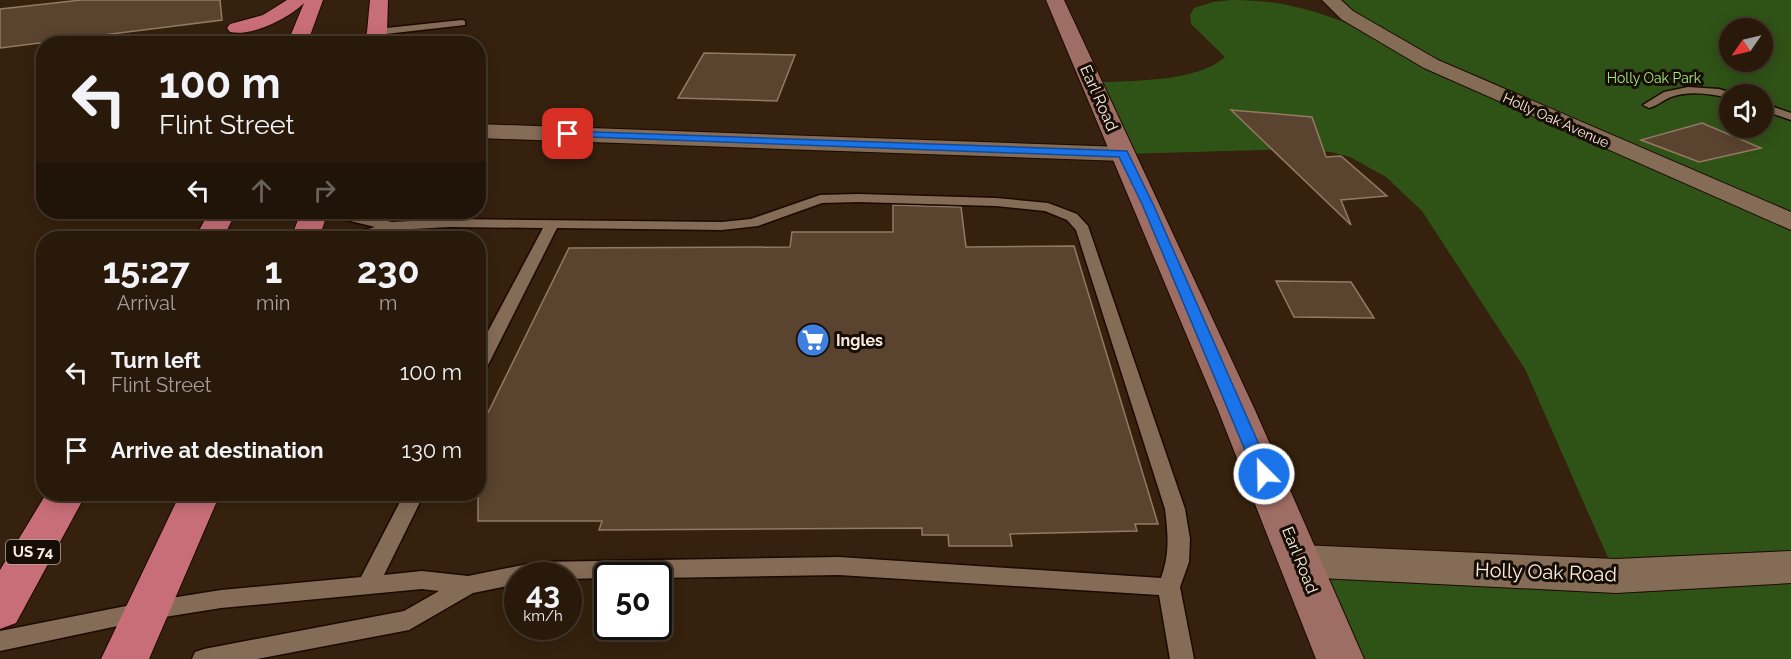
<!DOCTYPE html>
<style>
body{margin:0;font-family:Raleway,sans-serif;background:#302213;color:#f1f3f6;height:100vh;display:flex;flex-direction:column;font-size:22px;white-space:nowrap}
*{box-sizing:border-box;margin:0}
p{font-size:20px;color:#a5a09c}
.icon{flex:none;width:33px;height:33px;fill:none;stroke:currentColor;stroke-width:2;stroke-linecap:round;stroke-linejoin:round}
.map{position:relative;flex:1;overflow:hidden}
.panel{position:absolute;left:36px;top:231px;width:450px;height:270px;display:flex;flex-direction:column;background:#28190a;border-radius:24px;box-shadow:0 3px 15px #0003,0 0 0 2px #44382b}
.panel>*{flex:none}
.top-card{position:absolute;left:36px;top:36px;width:450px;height:183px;border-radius:24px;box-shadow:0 3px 15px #0003,0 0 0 2px #44382b;background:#28190a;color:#f1f3f6;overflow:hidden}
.needle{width:39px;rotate:236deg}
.tools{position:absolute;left:1719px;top:18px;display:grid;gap:12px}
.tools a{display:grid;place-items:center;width:54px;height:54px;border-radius:50%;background:#28190a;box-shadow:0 3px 15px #0003,0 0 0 2px #44382b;font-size:30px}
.speed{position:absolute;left:504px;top:562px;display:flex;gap:12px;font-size:30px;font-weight:700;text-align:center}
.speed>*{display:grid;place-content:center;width:78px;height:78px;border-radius:50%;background:#28190a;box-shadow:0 3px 15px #0003,0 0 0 2px #44382b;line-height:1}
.speed small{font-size:15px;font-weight:400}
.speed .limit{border:3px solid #111;border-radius:9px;background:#fff;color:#111}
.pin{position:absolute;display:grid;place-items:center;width:51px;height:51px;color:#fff;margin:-26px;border-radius:12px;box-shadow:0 3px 9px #0006}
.me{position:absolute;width:66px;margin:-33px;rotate:337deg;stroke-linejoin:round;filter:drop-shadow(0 0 4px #0008)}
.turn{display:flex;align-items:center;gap:21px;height:126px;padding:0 24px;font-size:27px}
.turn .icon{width:78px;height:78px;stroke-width:2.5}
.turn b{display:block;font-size:42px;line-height:51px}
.lanes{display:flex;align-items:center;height:57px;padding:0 24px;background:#0003;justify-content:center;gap:30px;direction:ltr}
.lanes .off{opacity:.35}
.eta{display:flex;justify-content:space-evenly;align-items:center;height:102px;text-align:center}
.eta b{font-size:36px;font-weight:700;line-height:42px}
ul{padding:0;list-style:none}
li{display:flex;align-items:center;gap:18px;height:78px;padding:0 24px}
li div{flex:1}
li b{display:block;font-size:22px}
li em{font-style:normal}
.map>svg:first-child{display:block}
.green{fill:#2f5217;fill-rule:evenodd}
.building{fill:#5a432f;stroke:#937a64;stroke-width:1.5}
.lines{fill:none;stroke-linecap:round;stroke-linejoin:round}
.service-casing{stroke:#1c0900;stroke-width:3}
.minor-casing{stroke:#1c0900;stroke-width:2}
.secondary-casing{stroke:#1c0900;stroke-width:2}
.trunk-casing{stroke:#1c0900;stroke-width:2}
.service{fill:#856c57;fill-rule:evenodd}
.minor{fill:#856c57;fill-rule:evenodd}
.secondary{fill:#9e6d63;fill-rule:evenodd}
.trunk{fill:#c86e78;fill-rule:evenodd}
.route{fill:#1a73e8;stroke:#114b97;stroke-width:1.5}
.labels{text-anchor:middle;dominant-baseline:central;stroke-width:6;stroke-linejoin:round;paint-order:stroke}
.far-park-label{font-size:14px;fill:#a3e77b;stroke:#160d05}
.far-street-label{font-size:14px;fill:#fbece1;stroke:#160d05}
.shield{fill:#160d05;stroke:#b6a99f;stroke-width:1.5}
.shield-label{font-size:15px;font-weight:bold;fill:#fbece1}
.street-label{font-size:16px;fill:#fbece1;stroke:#160d05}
.poi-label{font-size:16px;font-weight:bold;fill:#fbece1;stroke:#160d05;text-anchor:start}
.near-street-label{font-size:20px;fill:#fbece1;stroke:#160d05}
</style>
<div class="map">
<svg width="1791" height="659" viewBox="0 0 1791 659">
<rect width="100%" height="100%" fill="#35210d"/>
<path class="green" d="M1232,0c58,0 92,14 145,35l-46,-35h460v659h-451l-39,-99 315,16 -91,-207 -103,-158 -36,-34 -36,-20 -19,-5 -35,-3 -173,5 -31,-71c37,-3 105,0 133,-26l-34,-33 -1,-9 4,-7 19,-6zM1730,28h32v34h-32zM1730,94h32v34h-32z"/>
<path class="building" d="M81,0h139l2,20 -222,28v-39z
M704,53l91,2 -18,46 -99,-3z
M1231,110l81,7 14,40 15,-1 46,40 -46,4 10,25z
M1702,123l59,25 -62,14 -58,-22z
M893,205l68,2 5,40 108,-1 84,278h-23l2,7 -127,3 2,12h-63l-1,-11h-26v-7l-323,2 3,-9h-124v-88l91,-185 221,-1 2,-15h101z
M1276,281l75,1 23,36 -80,-1z"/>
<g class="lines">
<defs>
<path id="service" d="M462,20l3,1v4l-88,10 -5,-3 5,-3z
M1688,87l31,2 16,5h-5v4c-19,-4 -40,-8 -59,-1 -8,3 -14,9 -22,11l-6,-3 21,-13z
M1762,103l29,10v7l-29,-10z
M858,194l138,4 52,5 29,11 11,12 97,283 5,30 -1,23 -9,25 14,72h-24l-11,-64 -320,-20 -181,3 -50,-2v2l-40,1v-3h-50v8l-45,9 -64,37 -152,29h-65l3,-7 9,-3 200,-38 35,-20 -17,-2 -201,19 -75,12 -146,31v-20l146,-29 75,-12 140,-13 43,-83h20l-40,81 38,-4 46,5 70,-14 301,-5 322,21c9,-24 7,-45 4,-69l-89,-279 -9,-10 -22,-9 -49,-5 -138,-4 -36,1 -64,23 -36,4 -165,-2 -70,139 -3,4 -6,1v-22l65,-122 -93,-1 -57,3 -27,8h-20l2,-3 27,-8 -49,-12 -2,-3h23l45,10 58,-3 272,3 29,-3 69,-24z"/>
<path id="minor" d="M1322,0h19l12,11 85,49 353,152v18l-367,-162 -83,-49z
M478,124l645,23 8,2 4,5 -4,5 -8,2 -645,-23z
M1301,545l315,14 175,-8v32l-175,10 -315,-16 -15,-5 -6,-11 6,-11z"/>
<path id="secondary" d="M1046,0h18l191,410 109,249h-48l-98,-249z"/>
<path id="trunk" d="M287,0h36l-16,44h-20l17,-41c-15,15 -52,34 -74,29l-3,-4 3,-4 33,-9z
M370,0h18l-1,32 -4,12h-20l4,-12z
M209,212h27l-13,26h-28z
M301,212h27l-9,26h-28z
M46,494h40l-70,129 -16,6v-59z
M180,494h40l-71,165h-48z"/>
</defs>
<use href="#service" class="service-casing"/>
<use href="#minor" class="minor-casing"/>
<use href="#secondary" class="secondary-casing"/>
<use href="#trunk" class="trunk-casing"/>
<use href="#service" class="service"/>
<use href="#minor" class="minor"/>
<use href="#secondary" class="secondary"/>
<use href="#trunk" class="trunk"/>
</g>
<path class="route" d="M568,131l559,20 26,53 119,270 -3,4h-11l-3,-4 -113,-270 -23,-47 -555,-21v-4z"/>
<defs>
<symbol id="supermarket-disc" viewBox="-11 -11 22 22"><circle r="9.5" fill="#3f7fe0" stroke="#160d05"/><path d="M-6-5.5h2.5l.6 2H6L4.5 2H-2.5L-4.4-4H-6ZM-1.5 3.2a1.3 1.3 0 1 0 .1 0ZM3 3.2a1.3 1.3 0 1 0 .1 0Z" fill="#fff"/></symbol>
</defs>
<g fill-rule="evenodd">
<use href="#supermarket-disc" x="794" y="321" width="38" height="38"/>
</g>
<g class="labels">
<g class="far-park-label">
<text x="1654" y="78">Holly Oak Park</text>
</g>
<g class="far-street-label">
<text transform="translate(1556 120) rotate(24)">Holly Oak Avenue</text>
</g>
<rect class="shield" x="6" y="540" width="54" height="24" rx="4.5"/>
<g class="shield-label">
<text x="33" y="552">US 74</text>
</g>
<g class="street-label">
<text transform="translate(1099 98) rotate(66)">Earl Road</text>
<text transform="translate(1300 560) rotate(68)">Earl Road</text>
</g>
<g class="poi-label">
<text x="836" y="340">Ingles</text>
</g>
<g class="near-street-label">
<text transform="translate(1546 572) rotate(2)">Holly Oak Road</text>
</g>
</g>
</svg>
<div class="tools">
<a><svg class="needle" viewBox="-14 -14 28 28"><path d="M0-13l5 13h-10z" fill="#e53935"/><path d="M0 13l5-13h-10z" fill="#a5a09c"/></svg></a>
<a><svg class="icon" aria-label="sound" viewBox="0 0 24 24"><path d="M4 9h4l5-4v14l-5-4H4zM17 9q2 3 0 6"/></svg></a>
</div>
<div class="speed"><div>43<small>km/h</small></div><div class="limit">50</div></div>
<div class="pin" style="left:568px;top:134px;background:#d93025"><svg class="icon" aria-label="arrive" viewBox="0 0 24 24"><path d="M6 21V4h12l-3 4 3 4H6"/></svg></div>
<svg class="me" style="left:1264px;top:474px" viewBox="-20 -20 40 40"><circle r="17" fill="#1a73e8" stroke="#fff" stroke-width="3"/><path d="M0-11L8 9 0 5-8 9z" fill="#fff"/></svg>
<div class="top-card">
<div class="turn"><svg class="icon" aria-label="left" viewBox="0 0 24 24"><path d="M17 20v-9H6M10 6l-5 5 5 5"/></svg><div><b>100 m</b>Flint Street</div></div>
<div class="lanes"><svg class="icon" aria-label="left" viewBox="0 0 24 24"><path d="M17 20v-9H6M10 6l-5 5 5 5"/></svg><svg class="icon off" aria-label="ahead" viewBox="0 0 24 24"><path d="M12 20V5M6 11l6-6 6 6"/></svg><svg class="icon off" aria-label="right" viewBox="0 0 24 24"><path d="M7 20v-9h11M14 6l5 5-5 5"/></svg></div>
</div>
<section class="panel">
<div class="eta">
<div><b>15:27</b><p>Arrival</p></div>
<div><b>1</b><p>min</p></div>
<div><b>230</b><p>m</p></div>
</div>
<ul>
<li><svg class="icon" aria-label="left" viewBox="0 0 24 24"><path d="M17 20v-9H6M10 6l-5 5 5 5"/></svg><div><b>Turn left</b><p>Flint Street</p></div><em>100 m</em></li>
<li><svg class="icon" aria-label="arrive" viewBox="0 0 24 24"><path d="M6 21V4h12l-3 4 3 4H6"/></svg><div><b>Arrive at destination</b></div><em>130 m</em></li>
</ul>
</section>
</div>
